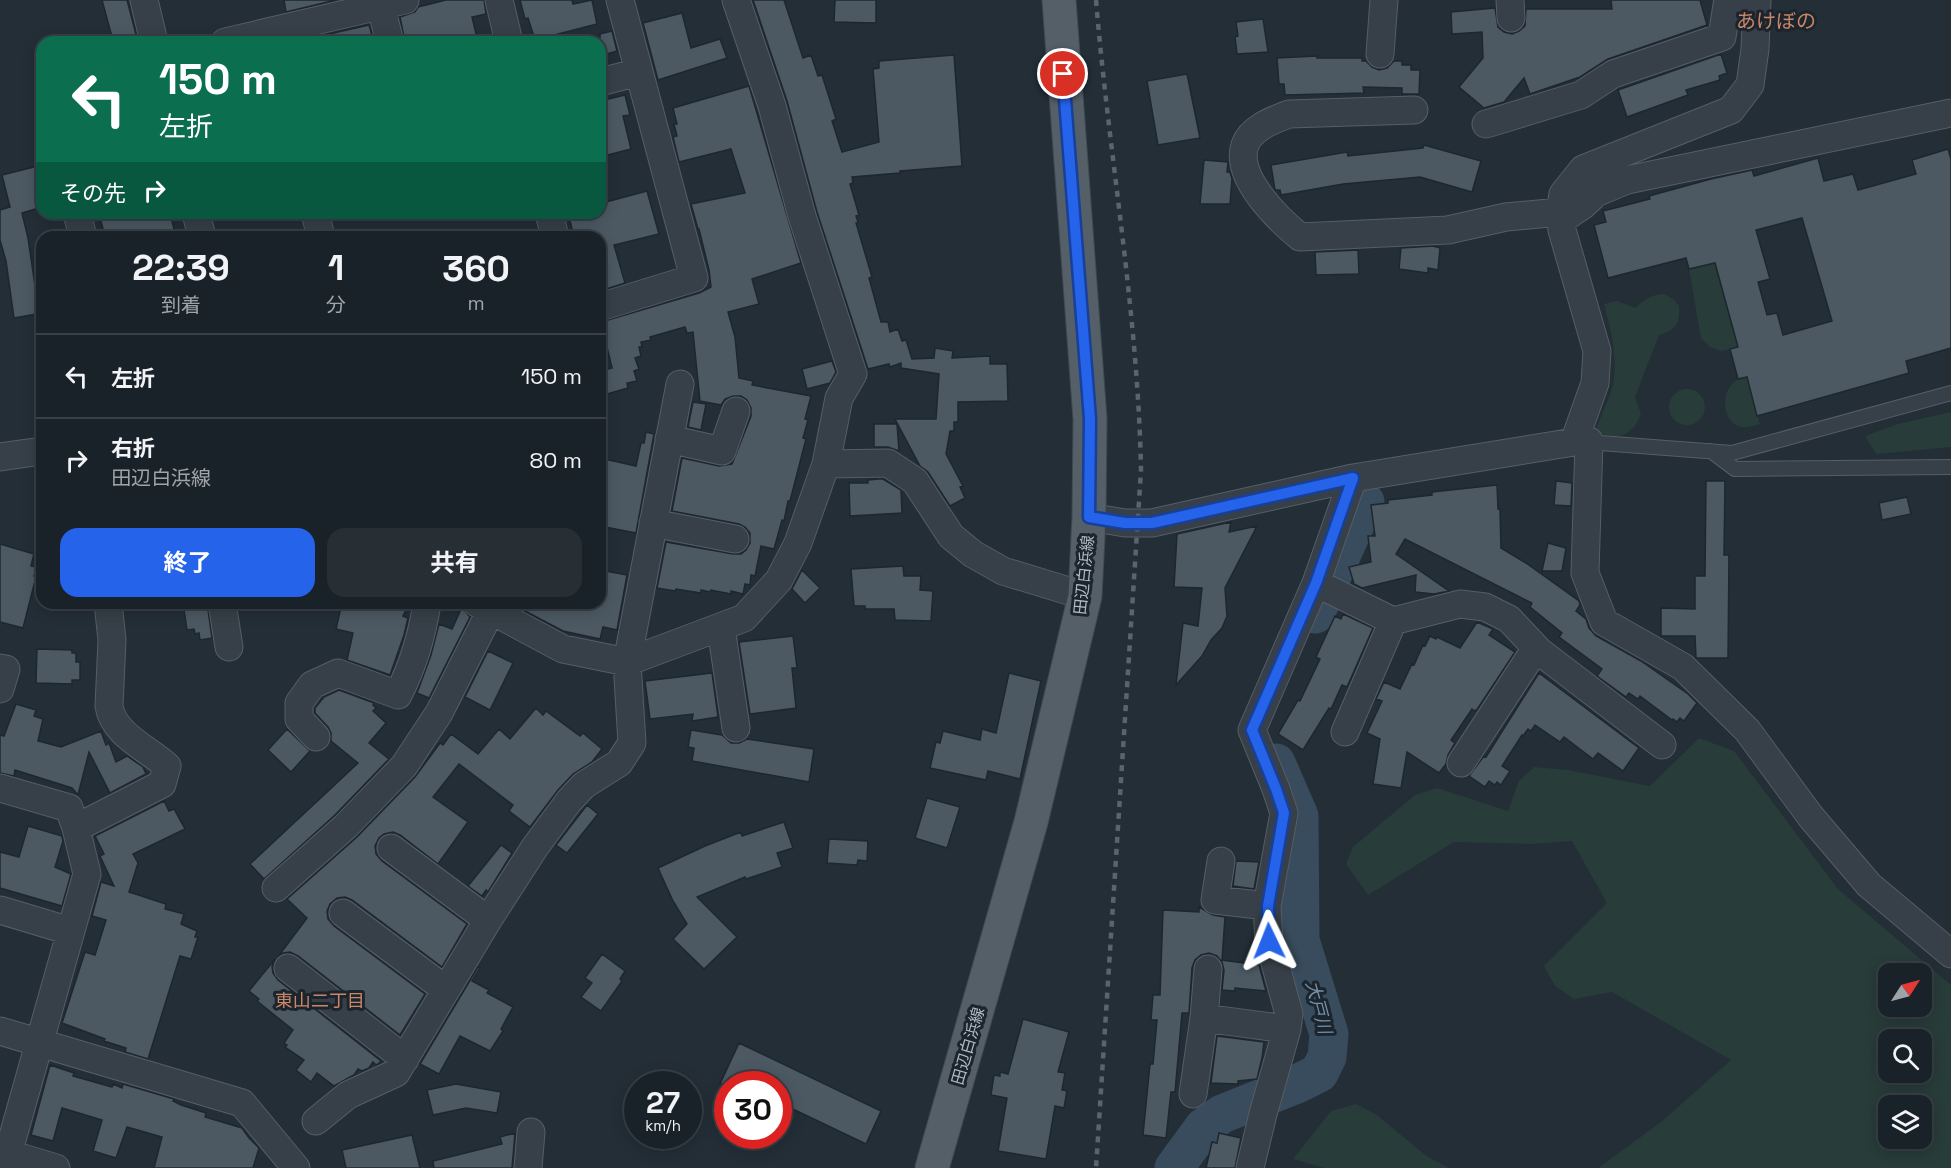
<!DOCTYPE html>
<html lang="ja">
<meta charset="utf-8">
<style>
body{margin:0;font-family:"Space Grotesk","Noto Sans JP",sans-serif;background:#272f35;color:#f1f3f6;height:100vh;display:flex;flex-direction:column;font-size:22px;white-space:nowrap}
*{box-sizing:border-box;margin:0}
p{font-size:20px;color:#9fa4a8}
.icon{flex:none;width:33px;height:33px;fill:none;stroke:currentColor;stroke-width:2;stroke-linecap:round;stroke-linejoin:round}
.map{position:relative;flex:1;overflow:hidden}
.sheet{position:absolute;left:36px;top:231px;width:570px;height:378px;display:flex;flex-direction:column;background:#1a2229;border-radius:18px;box-shadow:0 3px 15px #0003,0 0 0 2px #383f46}
.sheet>*{flex:none}
.top-card{position:absolute;left:36px;top:36px;width:570px;height:183px;border-radius:18px;box-shadow:0 3px 15px #0003,0 0 0 2px #383f46;background:#0b6e4f;color:#fff;overflow:hidden}
.needle{width:39px;rotate:54deg}
.tools{position:absolute;left:1878px;top:963px;display:grid;gap:12px}
.tools a{display:grid;place-items:center;width:54px;height:54px;border-radius:12px;background:#1a2229;box-shadow:0 3px 15px #0003,0 0 0 2px #383f46;font-size:30px}
.speed{position:absolute;left:624px;top:1071px;display:flex;gap:12px;font-size:30px;font-weight:700;text-align:center}
.speed>*{display:grid;place-content:center;width:78px;height:78px;border-radius:50%;background:#1a2229;box-shadow:0 3px 15px #0003,0 0 0 2px #383f46;line-height:1}
.speed small{font-size:15px;font-weight:400}
.speed .limit{border:9px solid #d22;background:#fff;color:#111}
.pin{position:absolute;display:grid;place-items:center;width:51px;height:51px;color:#fff;margin:-26px;border:3px solid #fff;border-radius:50%;box-shadow:0 2px 6px #0007}
.me{position:absolute;width:66px;margin:-33px;rotate:358deg;stroke-linejoin:round;filter:drop-shadow(0 0 4px #0008)}
.turn{display:flex;align-items:center;gap:21px;height:126px;padding:0 24px;font-size:27px}
.turn .icon{width:78px;height:78px;stroke-width:2.5}
.turn b{display:block;font-size:42px;line-height:51px}
.then{display:flex;align-items:center;height:57px;padding:0 24px;background:#0003;gap:12px;font-size:22px}
.eta{display:flex;justify-content:space-evenly;align-items:center;height:102px;text-align:center}
.eta b{font-size:36px;font-weight:700;line-height:42px}
.primary-button{display:flex;gap:12px;margin-top:auto;padding:12px 24px}
.primary-button a{flex:1;height:69px;border-radius:18px;background:#2563eb;color:#fff;font-size:24px;font-weight:700;line-height:69px;text-align:center}
.primary-button a+a{background:#272f35;color:#f1f3f6}
ul{padding:0;list-style:none}
li{display:flex;align-items:center;gap:18px;height:84px;padding:0 24px;border-top:2px solid #383f46}
li div{flex:1}
li b{display:block;font-size:22px}
li em{font-style:normal}
.map>svg:first-child{display:block}
.green{fill:#283c3a;fill-rule:evenodd}
.lines{fill:none;stroke-linecap:round;stroke-linejoin:round}
.river{stroke:#384c5d;stroke-width:39}
.building{fill:#4c5963;stroke:#1e272f;stroke-width:1.5;fill-rule:evenodd}
.lane-casing{stroke:#555e66;stroke-width:16}
.street-casing{stroke:#555e66;stroke-width:29}
.primary-casing{stroke:#404951;stroke-width:35}
.lane{stroke:#374048;stroke-width:14}
.street{stroke:#374048;stroke-width:27}
.primary{stroke:#555f68;stroke-width:33}
.rail{stroke:#59646f;stroke-width:4.5;stroke-dasharray:6 6;stroke-linecap:butt}
.route-casing{stroke:#184099;stroke-width:15}
.route{stroke:#2563eb;stroke-width:10}
.labels{text-anchor:middle;dominant-baseline:central;stroke-width:6;stroke-linejoin:round;paint-order:stroke}
.street-label{font-size:16px;fill:#b2bbc4;stroke:#1c252d}
.neighbourhood-label{font-size:18px;fill:#ca8767;stroke:#1c252d}
.water-label{font-size:18px;font-style:italic;fill:#748fa5;stroke:#1c252d}
.quarter-label{font-size:20px;fill:#ca8767;stroke:#1c252d}
</style>
<div class="map">
<svg width="1951" height="1168" viewBox="0 0 1951 1168">
<rect width="100%" height="100%" fill="#232e37"/>
<path class="green" d="M1701,215l37,132 -16,4 -12,-4 -9,-9 -12,-69 8,-2z
M1664,294l9,5 6,7c1,18 -3,24 -20,29l-24,62 6,17c-9,23 -22,26 -45,18 3,-14 10,-26 15,-40 9,-30 0,-59 -7,-88l13,-3 19,7c8,-9 15,-13 28,-14z
M1747,377l13,47c-8,2 -16,6 -24,1 -14,-8 -14,-32 -3,-42 4,-4 9,-5 14,-6z
M1669 407a18 18 0 1 1 36 0a18 18 0 1 1-36 0Z
M1951,412v35l-75,7 -11,-18 33,-12z
M1699,738l35,13 104,138 113,96v183h-353l63,-46 70,-62 -119,-68 -38,7 -19,-13 -11,-20 63,-63 -35,-62 -40,3 -78,-2 -86,53 -22,-31 7,-17 62,-52 22,-7 71,23 11,-30 15,-14 34,3 82,16zM1888,974h34v32h-34zM1888,1040h34v32h-34zM1888,1106h34v32h-34z
M1356,1104l21,11 48,40 24,13h-125l-31,-9 38,-48z"/>
<g class="lines">
<path class="river" d="M1315,614l50,-112
M1174,1168l30,-41 18,-13 75,-30 22,-11 8,-16 2,-23 -29,-94 -1,-124 -23,-53"/>
</g>
<path class="building" d="M102,0h25l11,42h-21l-1,-6 -4,1z
M284,0h52l-50,12z
M446,0h38l2,14 -14,3 6,25h-73l-5,-25 15,-5 3,-5z
M520,0h52l1,4 19,-4 5,24 -62,16 -7,-22 -3,1z
M753,0h31l19,58 8,-3 7,21 4,-1 14,44 -4,2 10,31 37,-10 -6,-73 6,-1v-7l75,-6 8,111 -62,5v2l-48,4 1,6 -3,1 9,31 -3,1 2,6 -2,1 16,54 -3,1 12,44h7l2,10 8,-3 4,12 4,-1 6,19 22,-1 1,-10 18,3 -1,7 38,-2v8h17l1,37 -50,1v20h-4v9h-4l-4,23 17,32 -3,1 5,11 -15,8 -22,-34 -8,-6 -25,-47h41l3,-45 -38,-6v-5l-11,4 -1,-3 -21,5 -51,-157 -30,-111z
M835,0h41v23l-42,-1z
M1611,0h89l7,25 -99,34 -28,18 -50,17 -6,-16 -20,24 -20,6 -25,-21 24,-29 -1,-26 -30,2 -1,-22 44,-4 3,19 6,5 8,2 7,-3 6,-5 1,-17h86z
M682,13l9,35 29,-9 7,19 -69,22 -15,-57z
M1263,19l5,33 -31,2 -2,-17 3,-1 -2,-14z
M369,25l5,17h-80z
M612,31l5,20 -17,5v-22z
M1721,54l6,19 -8,3 1,4 -34,10 2,5 -61,22 -9,-27z
M1317,56v2h45v3h4l6,6 7,3 8,-2 7,-7h8v4h9v5h9l-1,24h-17v-6l-39,-1 1,6 -79,2 -1,-11h-5l-2,-26z
M1187,74l13,64 -42,7 -11,-64z
M749,86l52,177 -49,16 7,25 -31,8 7,25 4,41 14,3 -1,4 59,11 -6,23 3,1 -5,18 3,1 -16,62h-2l-4,20 -2,-1 -8,29 -13,-3 -6,30 -4,-1 -1,10 -5,-1 -2,10 -12,-3v3l-20,-4 -1,2 -9,-2v3l-25,-4 -1,2 -18,-3 9,-46 67,12h8l5,-4 4,-7v-10l-5,-6 -6,-3 -67,-13 10,-53 37,8 13,-2 19,-48v-8l-4,-8 -6,-4h-8l-8,3 -4,6 -21,-4 -7,-69 -6,1 -2,-6 -35,10 1,3 -10,2 1,5h-3l2,9 -6,2 4,11 -5,2 3,10 -10,2 1,5 -28,8v-25l12,-3 -11,-46 98,-29 12,-6 -2,-17 -10,-41h-1l-7,-25 54,-11 -14,-44 -52,13 -6,-25 4,-1 -3,-12h3l-4,-16z
M625,95l5,20 -7,1 8,33 -31,8v-56z
M1424,145l57,16 -9,31 -52,-15 -77,7 -62,11 -1,-5h-5l-4,-25 76,-13 1,4 75,-8z
M1948,149l3,10v189l-45,13 3,12 -152,43 -10,-39 -9,2 -8,-30 8,-2 -23,-84 -26,6 -3,-11 -78,20 -14,-53 12,-3 -3,-11 47,-12 -1,-3 62,-17 41,-9 2,6 64,-18 6,23 29,-7 5,16 58,-16 -4,-14zM1802,218l30,103 -49,14 -6,-22 -10,2 -9,-33 12,-3 -14,-49z
M1204,160l24,2 -1,10h3l2,7 -2,25h-30z
M42,165v42l-20,6 6,25 8,54 6,-1v22l-28,5 -8,-57 -6,-21v-30l10,-3 -8,-32z
M647,191l12,43 -45,11 11,38 -25,8v-54h-26l-6,-24h32v-8l7,-2 -1,-1z
M99,213h71l6,24h-71z
M1433,246l7,2 -2,22 -10,-2v5l-29,-4 2,-21z
M1358,250l1,24 -43,1 -1,-23z
M832,361l4,11 -6,11 -23,6 -5,-20z
M693,402l13,2 -5,26 -13,-3z
M874,424h23l2,27 -11,-4h-14z
M646,432l8,2 -18,99 -36,-7v-68l36,8 5,-23h3z
M879,479h4l18,11 1,23 -52,3 -1,-33h19v-3z
M1556,481l16,2 -1,23 -17,-1z
M1706,481h19l-1,74h5l-1,103h-32l-1,-22h-34v-28l34,1v-33h10z
M1497,485l1,24h2l1,39 25,15 53,38 1,4 -4,6 10,8 3,9 7,8 45,25 47,33 9,9 -13,18 -4,-3 -3,4 -4,-3 -1,1 -32,-24 -2,3 -9,-6 -3,4 -29,-21 5,-7 -43,-32 3,-4 -32,-26 2,-4 -127,-64 -9,15 53,37 -15,3 -19,-2 1,-17 -54,13 -8,-4 -5,-17 22,-5 -3,-26h7l-4,-31 17,-2v-3l44,-5v-3z
M1907,497l4,17 -29,6 -3,-17z
M1231,522l-2,10 28,-6 -32,62 2,28 -5,12 -11,12 -9,16 -26,29 7,-62 15,3 4,-38 -28,-1 3,-53z
M1548,543l18,5 -4,23h-20z
M0,544l34,10 -3,12 6,1 -3,9 2,1 -13,51 -23,-6z
M903,566l1,10h17l-1,14 13,1 -2,30 -36,-1 -1,-11h-29v-3h-11l-3,-37z
M600,570l27,5 -10,55 -14,-3 -3,12 -37,-8 -38,-20 4,-8h71z
M802,570l18,18 -15,15 -13,-14z
M183,603h24l5,35 -12,2 -1,-7 -4,1 -1,-5 -7,1z
M342,603h67l-6,13 5,2 -4,17 -14,40 -43,-15 6,-27 -17,-4z
M462,607l8,10 -41,81 -12,-5 14,-38 8,-31 13,5z
M1343,614l30,14 -26,59 -5,-2 -11,24 -2,-1 -26,42 -25,-16 20,-34 2,1 20,-42 -4,-2 19,-41 6,3z
M1477,622l16,7 -4,6 26,17 -37,56 -3,3 -3,-2 -21,31 4,3 -7,12 -2,9 -7,9 -32,-21 -6,36 -28,-4 7,-45 -13,-6 15,-32 -6,-2 8,-17 16,7 12,-25 2,1 9,-20 2,1 5,-10 6,3 1,-2 23,11z
M793,636l4,32h-5l4,40 -46,6 -11,-72z
M37,649l35,1v3h4v9h4v18h-8v4l-36,-1z
M488,651l25,12 -23,47 -25,-13z
M712,673l6,44 -26,4 1,-7 -43,5 -5,-38z
M1009,673l32,8 -21,98 -32,-8 -2,9 -56,-12 6,-26 4,1 3,-12 37,9 2,-11 14,4z
M1539,673l100,75 -16,23 -25,-18 -5,6 -29,-22 -4,5 -25,-17 -4,6 -3,-2 -5,7 -1,-1 -20,31 8,5 -9,14 -4,-3 -2,3 -6,-4 -4,6 -16,-11 15,-20 2,1z
M339,690l35,13 -1,2 3,3 -3,3 13,12 -17,20 20,16 -54,56 -71,64 -14,-15 108,-101 -27,-22v-8l-3,-6 -13,-14v-5l9,-11z
M16,704l20,6 -2,6 9,3 -5,22 23,6 40,-16 5,14 3,-2 7,19 11,-6 16,11 3,7 -36,19 -21,-41 -11,43 -6,-7 -57,-18 -1,6 -14,-3v-38l4,1z
M536,708l7,7 3,-4 34,25 3,-3 19,16 -10,13 -19,12 -15,16 -28,37 -21,-16 4,-6 -54,-41 -26,33 35,25 -30,42 -38,-29 -7,-3 -9,2 -5,4 -4,8 1,8 6,7 85,63 -25,43 -90,-67 -7,-3 -8,1 -7,6 -3,7 1,8 6,7 91,68 -25,41 -102,-79 -8,-4 -7,1 -6,5 30,-40 -20,-19 70,-62 58,-60 25,-34 3,2 8,-11 27,20 21,-25 11,10z
M287,729l23,22 -19,21 -23,-22z
M691,730l31,5 9,8h8l8,-4 67,10 -5,33 -117,-21 2,-13 -6,-1z
M927,798l33,9 -13,41 -32,-10z
M164,801l5,10 5,-2 11,20 -52,25 5,9 -9,29 37,12 -1,5 19,5 -3,10 16,7 -2,6h3l-7,22 -11,-3 -32,103 -23,-7 1,-4 -22,-7 1,-2 -43,-16 23,-71 10,3 11,-35 -14,-4 9,-34 13,4 -14,-30 4,-2 -9,-18z
M587,805l11,9 -31,39 -11,-8z
M784,822l9,26 -16,5 5,14 -36,12 -1,-2 -48,20 40,40 -33,32 -31,-30 14,-15 -14,-23 -15,-33 47,-22 36,-14 1,4z
M28,826l34,10 1,5 -8,26 16,7 -9,32 -62,-18v-36l19,5z
M829,839l39,2 -1,20 -9,-1 -1,5 -30,-2z
M501,845l11,8 -24,39 -2,-2 -4,6 -14,-10z
M1236,861l23,1 -5,27 -21,-3z
M1199,907l14,8 12,2 -3,43 37,5 7,26 -31,-3v3l-13,-1 2,-20 -2,-8 -5,-6 -8,-3 -8,2 -6,5 -3,8 -3,45h-7l-7,79h-4l-5,46 -23,-3 7,-71h3l4,-44h-6l2,-25h7l3,-85 36,2z
M602,954l23,17 -5,8 2,2 -21,30 -20,-14 11,-14 -7,-5z
M275,959l-3,7 1,7 5,7 103,81 -2,2 -3,2 -3,-3 -4,6 -7,3 -4,-2 -4,6 -20,11 -17,-13 -6,9 -15,-12 8,-10 -19,-13 2,-2 -3,-2 9,-13 -36,-29 2,-2 -10,-8z
M478,967l2,1 -8,13 17,9 -2,3 26,14 -12,22 2,2 -13,20 -30,-15 -21,38 -19,-10z
M1023,1019l46,13 -11,40 7,1 -3,17 5,1 -3,17 -9,-2 -9,53 -48,-8 9,-53 -16,-3 3,-20 6,1v-4l8,2z
M1217,1036l47,6 -2,16 -5,21 -19,2v3l-27,-1z
M739,1043l142,68 -15,33 -88,-42v-18h-58z
M50,1065l24,8 -1,3 39,11 1,-3 9,4 1,-4 51,15 -1,2 8,4 25,8 -1,4 37,11 7,10 10,10 -6,20h-99l8,-31 -35,-10 -11,31 -23,-7 9,-31 -40,-12 -9,33 -22,-6z
M456,1084l45,8 -4,21 -31,-5 -33,7 -6,-25z
M515,1133l-3,35h-78l-1,-7 69,-17 -2,-7z
M1219,1133l22,5 -6,30h-29l6,-26 5,1z
M412,1135l8,33h-74l-4,-18z"/>
<g class="lines">
<defs>
<path id="lane" d="M1587,442l145,11 219,-60
M1711,451l24,18 216,-2"/>
<path id="street" d="M144,0l10,42
M379,0l11,42
M499,0l10,42
M1510,0l1,18
M225,42l180,-42
M1380,54l4,-54
M600,82l39,-10
M1414,110l-125,4c-16,6 -38,14 -44,31 -11,32 33,74 55,92l148,-7 58,-13 54,-5
M1486,124l95,-29 32,-21 109,-37 5,-32 7,-5
M77,213l6,24
M196,213l6,24
M315,213l6,24
M549,213l6,24
M1561,220l21,-14 14,-13 31,-13 324,-67
M600,307l94,-29 -74,-278
M669,439l53,12 14,-40
M1589,441l-4,132 19,49 79,45 64,63 64,87 58,68 82,69
M0,457l42,-6
M826,464l62,-1 27,18 36,55 22,18 30,17 82,25
M1089,517l36,6h27l201,-45 221,-36 21,-59 2,-32 -35,-121 -2,-18 3,-18 20,-25 148,-59 19,-25 5,-36 2,-49
M653,523l82,16
M1316,583l77,38 67,-17 25,3 24,12 30,32 123,94
M222,603l7,44
M477,603l86,46 64,13 117,-44 35,-38 19,-37 28,-79 13,-66 14,-24 -51,-158 -30,-110 -36,-106
M721,628l15,100
M0,668l6,1 -6,20
M1345,732l48,-111
M316,737l-17,-18v-16l13,-18 26,-12 60,22c15,-29 24,-59 29,-92
M1461,763l75,-115
M0,788l69,20 7,20 11,46 -83,294
M76,828l86,-44 5,-18c-20,-18 -54,-32 -58,-60l3,-66 -4,-37
M391,848l97,72
M1221,861l-6,39 52,6
M276,888l70,-62 58,-60 35,-53 52,-103
M0,910l70,21
M343,913l102,76
M288,968l117,91
M1204,1018l83,11
M0,1031l242,72 54,65
M1193,1094l11,-76 4,-49
M316,1121l32,-26 48,-22 92,-153 47,-73 34,-46 15,-16 35,-22 13,-20 -5,-81 53,-278
M0,1151l56,17
M528,1168l3,-36
M1250,1168l13,-54 24,-85 2,-15 -20,-73 -2,-35 17,-93 -8,-24 -24,-59 64,-147 37,-105"/>
<path id="primary" d="M932,1168l99,-346 54,-226 4,-79 1,-98 -31,-419"/>
</defs>
<use href="#lane" class="lane-casing"/>
<use href="#street" class="street-casing"/>
<use href="#primary" class="primary-casing"/>
<use href="#lane" class="lane"/>
<use href="#street" class="street"/>
<use href="#primary" class="primary"/>
<path class="rail" d="M1096,0c13,157 42,313 45,470l-45,698"/>
</g>
<g class="lines">
<defs>
<path id="route" d="M1063,74l27,345 -1,98 36,6h27l201,-45 -37,105 -64,147 24,59 8,24 -16,93 1,35"/>
</defs>
<use href="#route" class="route-casing"/>
<use href="#route" class="route"/>
</g>
<g class="labels">
<g class="street-label">
<text transform="translate(1084 575) rotate(-84)">田辺白浜線</text>
<text transform="translate(968 1046) rotate(-74)">田辺白浜線</text>
</g>
<g class="neighbourhood-label">
<text x="320" y="1000">東山二丁目</text>
</g>
<g class="water-label">
<text transform="translate(1319 1007) rotate(75)">大戸川</text>
</g>
<g class="quarter-label">
<text x="1776" y="21">あけぼの</text>
</g>
</g>
</svg>
<div class="tools">
<a><svg class="needle" viewBox="-14 -14 28 28"><path d="M0-13l5 13h-10z" fill="#e53935"/><path d="M0 13l5-13h-10z" fill="#9fa4a8"/></svg></a>
<a><svg class="icon" aria-label="search" viewBox="0 0 24 24"><circle cx="10" cy="10" r="6"/><path d="M15 15l6 6"/></svg></a>
<a><svg class="icon" aria-label="layers" viewBox="0 0 24 24"><path d="M12 4l9 5-9 5-9-5zM3 14l9 5 9-5"/></svg></a>
</div>
<div class="speed"><div>27<small>km/h</small></div><div class="limit">30</div></div>
<div class="pin" style="left:1063px;top:74px;background:#d93025"><svg class="icon" aria-label="arrive" viewBox="0 0 24 24"><path d="M6 21V4h12l-3 4 3 4H6"/></svg></div>
<svg class="me" style="left:1269px;top:941px" viewBox="-20 -20 40 40"><path d="M0-17L14 15 0 8-14 15z" fill="#2563eb" stroke="#fff" stroke-width="4"/></svg>
<div class="top-card">
<div class="turn"><svg class="icon" aria-label="left" viewBox="0 0 24 24"><path d="M17 20v-9H6M10 6l-5 5 5 5"/></svg><div><b>150 m</b>左折</div></div>
<div class="then">その先<svg class="icon" aria-label="right" viewBox="0 0 24 24"><path d="M7 20v-9h11M14 6l5 5-5 5"/></svg></div>
</div>
<section class="sheet">
<div class="eta">
<div><b>22:39</b><p>到着</p></div>
<div><b>1</b><p>分</p></div>
<div><b>360</b><p>m</p></div>
</div>
<ul>
<li><svg class="icon" aria-label="left" viewBox="0 0 24 24"><path d="M17 20v-9H6M10 6l-5 5 5 5"/></svg><div><b>左折</b></div><em>150 m</em></li>
<li><svg class="icon" aria-label="right" viewBox="0 0 24 24"><path d="M7 20v-9h11M14 6l5 5-5 5"/></svg><div><b>右折</b><p>田辺白浜線</p></div><em>80 m</em></li>
</ul>
<div class="primary-button"><a>終了</a><a>共有</a></div>
</section>
</div>
